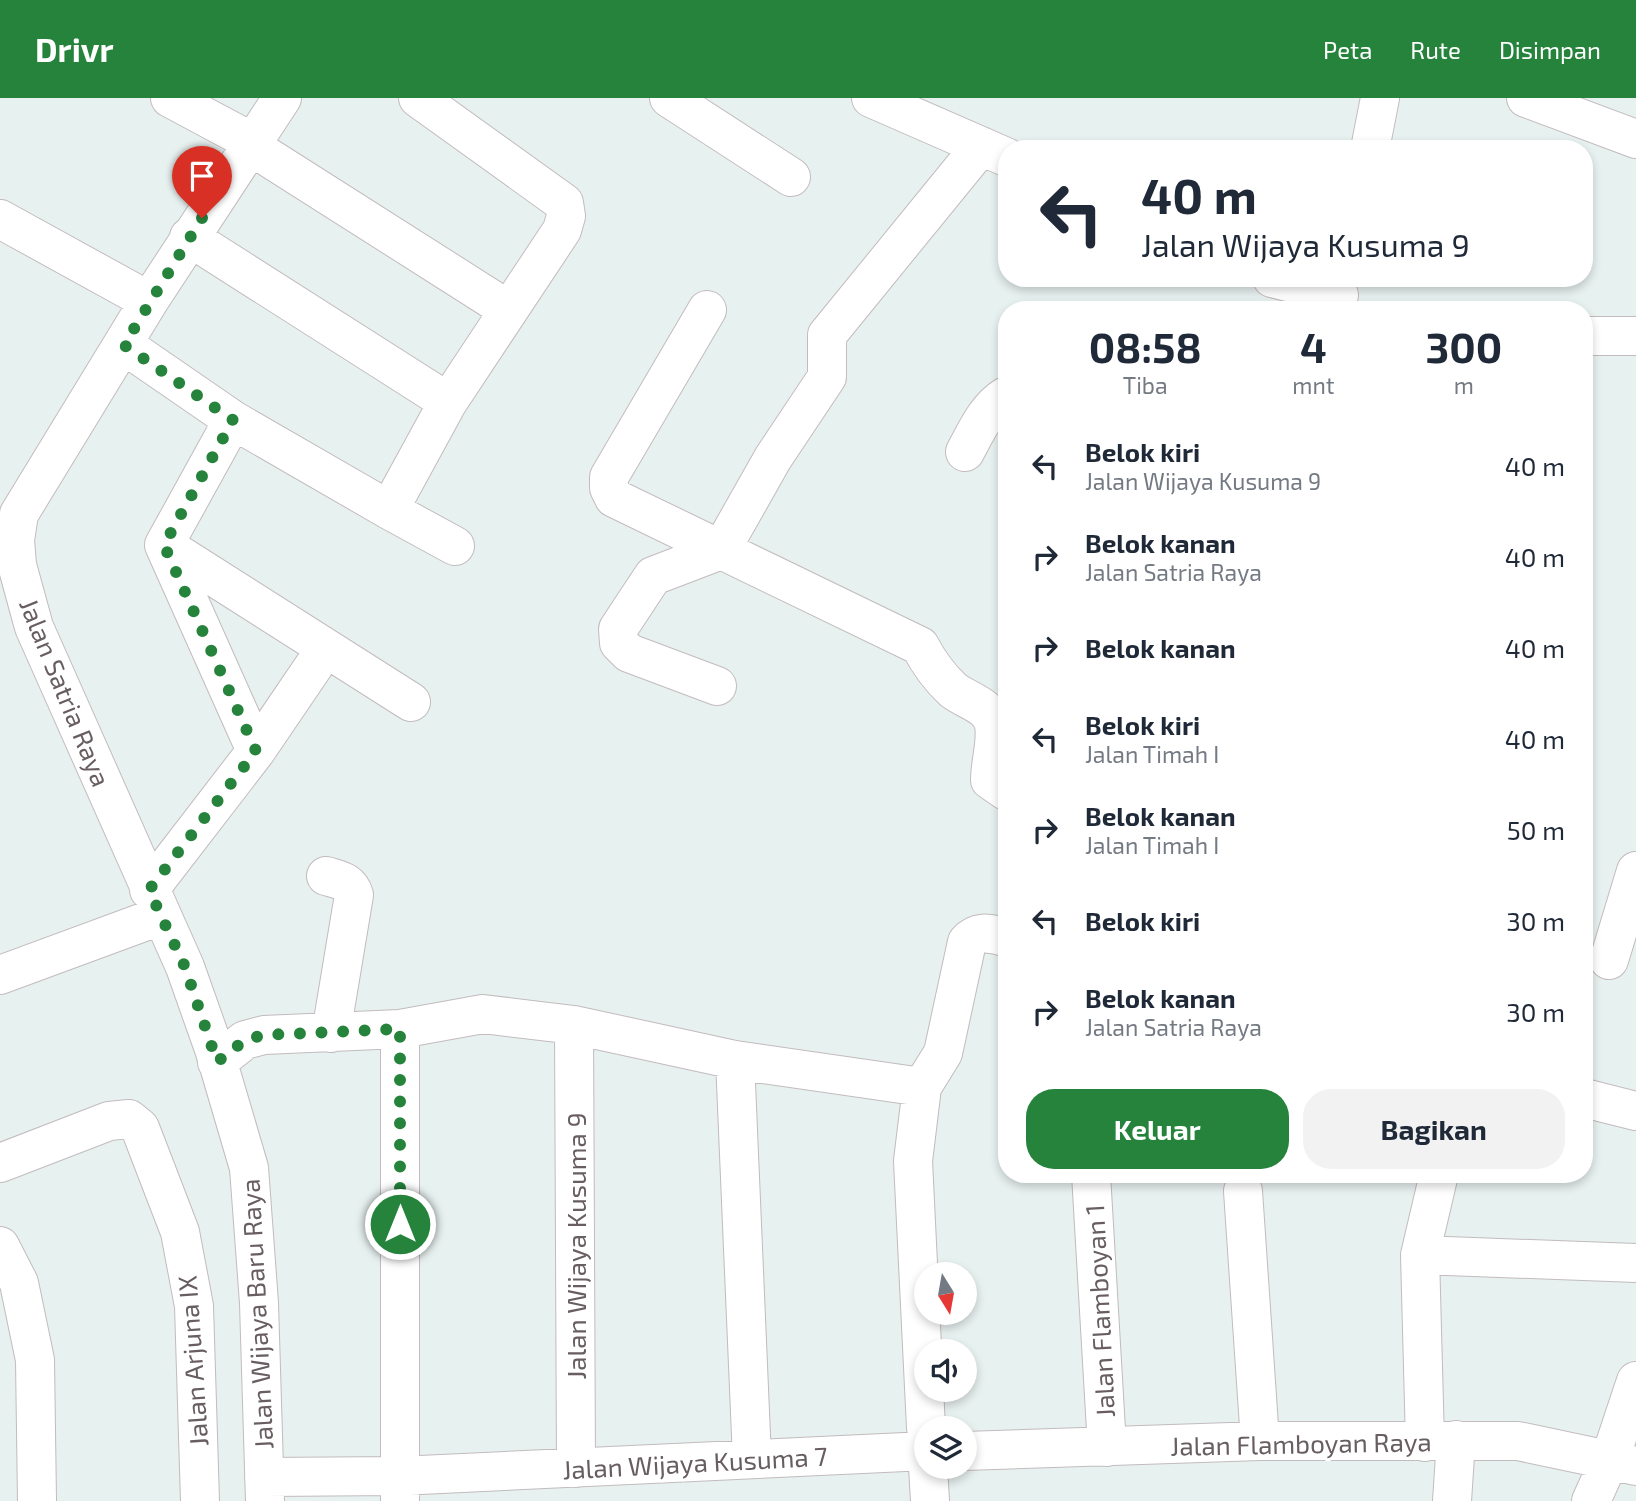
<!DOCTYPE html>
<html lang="id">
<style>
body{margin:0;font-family:"Exo 2",sans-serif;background:#f2f2f3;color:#1f2937;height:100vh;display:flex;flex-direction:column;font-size:26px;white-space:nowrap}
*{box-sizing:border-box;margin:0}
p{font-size:23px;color:#747a83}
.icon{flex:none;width:38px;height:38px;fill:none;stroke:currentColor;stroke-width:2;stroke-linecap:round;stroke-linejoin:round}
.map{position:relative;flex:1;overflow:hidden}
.panel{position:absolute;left:998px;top:203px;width:595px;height:882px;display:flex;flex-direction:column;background:#fff;border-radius:28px;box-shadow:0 4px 10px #0003}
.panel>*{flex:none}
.banner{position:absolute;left:998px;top:42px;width:595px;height:147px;border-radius:28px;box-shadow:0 4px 10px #0003;background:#fff;color:#1f2937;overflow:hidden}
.needle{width:46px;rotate:169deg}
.buttons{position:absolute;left:914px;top:1164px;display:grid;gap:14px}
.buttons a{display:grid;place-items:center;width:63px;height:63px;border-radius:50%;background:#fff;box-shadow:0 4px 10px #0003;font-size:35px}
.pin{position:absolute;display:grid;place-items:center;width:60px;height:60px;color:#fff;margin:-72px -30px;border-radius:50% 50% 50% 0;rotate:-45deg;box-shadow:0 0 7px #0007}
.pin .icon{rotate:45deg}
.me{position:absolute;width:77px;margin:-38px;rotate:0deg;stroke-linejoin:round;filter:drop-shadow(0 0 5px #0008)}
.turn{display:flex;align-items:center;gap:24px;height:147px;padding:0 28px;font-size:32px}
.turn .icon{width:91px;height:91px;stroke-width:2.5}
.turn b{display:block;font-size:49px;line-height:60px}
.eta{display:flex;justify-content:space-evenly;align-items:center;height:119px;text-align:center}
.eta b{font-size:42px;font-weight:700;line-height:49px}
.cta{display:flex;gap:14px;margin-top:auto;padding:14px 28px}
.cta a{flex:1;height:80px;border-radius:28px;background:#25833b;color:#fff;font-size:28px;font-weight:700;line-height:80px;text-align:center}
.cta a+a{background:#f2f2f3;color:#1f2937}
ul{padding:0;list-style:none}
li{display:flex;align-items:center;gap:21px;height:91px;padding:0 28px}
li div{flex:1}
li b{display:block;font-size:26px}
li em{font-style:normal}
header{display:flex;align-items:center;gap:42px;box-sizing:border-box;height:98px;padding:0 35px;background:#25833b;color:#fff}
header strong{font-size:33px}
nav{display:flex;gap:38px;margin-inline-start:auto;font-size:24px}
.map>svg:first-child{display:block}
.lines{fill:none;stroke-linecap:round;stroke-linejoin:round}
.minor-casing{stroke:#c3bbbe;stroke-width:40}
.minor{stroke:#fff;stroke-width:38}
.route{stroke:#25833b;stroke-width:12;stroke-dasharray:0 21.6}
.labels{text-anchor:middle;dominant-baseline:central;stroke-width:6;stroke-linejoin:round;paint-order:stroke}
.street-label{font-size:26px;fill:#685e62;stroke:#fff}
</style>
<header>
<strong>Drivr</strong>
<nav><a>Peta</a><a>Rute</a><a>Disimpan</a></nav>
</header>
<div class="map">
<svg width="1636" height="1403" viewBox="0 0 1636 1403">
<rect width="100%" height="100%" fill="#e7f1ef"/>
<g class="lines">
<defs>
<path id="minor" d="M170,0l82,44 8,10 247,157
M669,0l122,79
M871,0l135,59
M1526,0l110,41
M1370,51l10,-51
M0,121l149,82
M189,139l259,165
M1272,180l67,17
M707,212l-98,167v11l5,10 306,148c9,17 19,31 33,44 14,11 37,15 41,35 3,17 -4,37 -4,55l16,11
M1584,238h52
M124,247l109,75 156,90 59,-108 114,-172 4,-14 -2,-13 -146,-105
M233,322l-69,125 92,206
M965,354c11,-20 21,-44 41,-56
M389,412l66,36
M164,447l247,157
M717,588l-88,-33 -10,-10 -1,-14 35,-53 68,-26 52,-92 54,-81v-42l154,-189
M326,778c13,4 24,5 28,19l-23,138
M149,792l107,-139 70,-103
M1609,862l27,-89
M0,877l160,-59
M574,927l2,443
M400,931v472
M735,962l17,399
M217,964l28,-22 19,-5 136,-6 83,-15 91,11 161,35 187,27
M1584,1000l52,13
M0,1065l109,-42 20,-2 11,9 40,104 14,74 6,195
M1091,1076l16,273
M1243,1093l17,250
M0,1148l19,37 16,77 2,141
M1420,1157l216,8
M926,1330l-13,-267 9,-74 21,-34 24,-111c11,-13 24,-8 39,-5
M1425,1344l-5,-187 19,-81
M964,1353l296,-10h258l118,25
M928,1368l2,35
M264,1379l135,-1 527,-25
M265,1403l-6,-198 -10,-135 -35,-119 -29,-82 -151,-340 -17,-62 -2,-25 4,-26 130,-213 133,-203
M1452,1403l4,-61
M1591,1403l19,-42 26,-78"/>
</defs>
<use href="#minor" class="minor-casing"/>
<use href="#minor" class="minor"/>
</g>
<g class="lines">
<path class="route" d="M202,120l-78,127 109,75 -69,125 92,206 -107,139 36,77 32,95 28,-22 19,-5 136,-6v195"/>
</g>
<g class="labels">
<g class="street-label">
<text transform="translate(66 594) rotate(68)">Jalan Satria Raya</text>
<text transform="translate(575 1148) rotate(-90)">Jalan Wijaya Kusuma 9</text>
<text transform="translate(1099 1213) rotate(-93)">Jalan Flamboyan 1</text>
<text transform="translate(256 1216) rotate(-93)">Jalan Wijaya Baru Raya</text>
<text transform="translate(192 1263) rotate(-94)">Jalan Arjuna IX</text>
<text transform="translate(1301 1345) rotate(-1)">Jalan Flamboyan Raya</text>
<text transform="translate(695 1364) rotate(-3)">Jalan Wijaya Kusuma 7</text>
</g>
</g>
</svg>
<div class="buttons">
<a><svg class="needle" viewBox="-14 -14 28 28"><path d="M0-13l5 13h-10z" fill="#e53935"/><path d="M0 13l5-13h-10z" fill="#747a83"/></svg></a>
<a><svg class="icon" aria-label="sound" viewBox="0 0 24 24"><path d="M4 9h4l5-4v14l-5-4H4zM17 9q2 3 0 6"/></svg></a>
<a><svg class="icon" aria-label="layers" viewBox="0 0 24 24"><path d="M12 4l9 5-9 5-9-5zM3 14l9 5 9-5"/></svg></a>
</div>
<div class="pin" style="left:202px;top:120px;background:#d93025"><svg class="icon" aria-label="arrive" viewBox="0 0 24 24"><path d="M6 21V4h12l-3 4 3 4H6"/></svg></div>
<svg class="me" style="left:400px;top:1126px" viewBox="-20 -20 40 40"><circle r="17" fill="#25833b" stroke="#fff" stroke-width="3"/><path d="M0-11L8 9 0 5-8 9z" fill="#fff"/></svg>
<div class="banner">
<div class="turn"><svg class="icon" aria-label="left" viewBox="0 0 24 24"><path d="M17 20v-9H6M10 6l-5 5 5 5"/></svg><div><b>40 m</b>Jalan Wijaya Kusuma 9</div></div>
</div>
<section class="panel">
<div class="eta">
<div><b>08:58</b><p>Tiba</p></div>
<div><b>4</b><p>mnt</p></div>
<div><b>300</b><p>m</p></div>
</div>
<ul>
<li><svg class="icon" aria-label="left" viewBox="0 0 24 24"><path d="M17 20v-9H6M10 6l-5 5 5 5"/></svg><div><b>Belok kiri</b><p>Jalan Wijaya Kusuma 9</p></div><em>40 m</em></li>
<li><svg class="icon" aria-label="right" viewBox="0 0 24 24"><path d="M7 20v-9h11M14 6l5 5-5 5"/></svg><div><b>Belok kanan</b><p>Jalan Satria Raya</p></div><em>40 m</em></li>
<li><svg class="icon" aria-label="right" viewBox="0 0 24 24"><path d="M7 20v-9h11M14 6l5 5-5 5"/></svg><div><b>Belok kanan</b></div><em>40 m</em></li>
<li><svg class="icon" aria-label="left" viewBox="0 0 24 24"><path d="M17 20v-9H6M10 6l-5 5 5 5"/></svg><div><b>Belok kiri</b><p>Jalan Timah I</p></div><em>40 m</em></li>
<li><svg class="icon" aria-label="right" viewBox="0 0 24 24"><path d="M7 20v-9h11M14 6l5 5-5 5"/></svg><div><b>Belok kanan</b><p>Jalan Timah I</p></div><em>50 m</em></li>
<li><svg class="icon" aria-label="left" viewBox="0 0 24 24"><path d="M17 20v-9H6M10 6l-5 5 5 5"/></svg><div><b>Belok kiri</b></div><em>30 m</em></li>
<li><svg class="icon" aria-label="right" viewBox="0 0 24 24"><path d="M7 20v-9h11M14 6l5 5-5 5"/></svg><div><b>Belok kanan</b><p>Jalan Satria Raya</p></div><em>30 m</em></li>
</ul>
<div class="cta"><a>Keluar</a><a>Bagikan</a></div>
</section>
</div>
